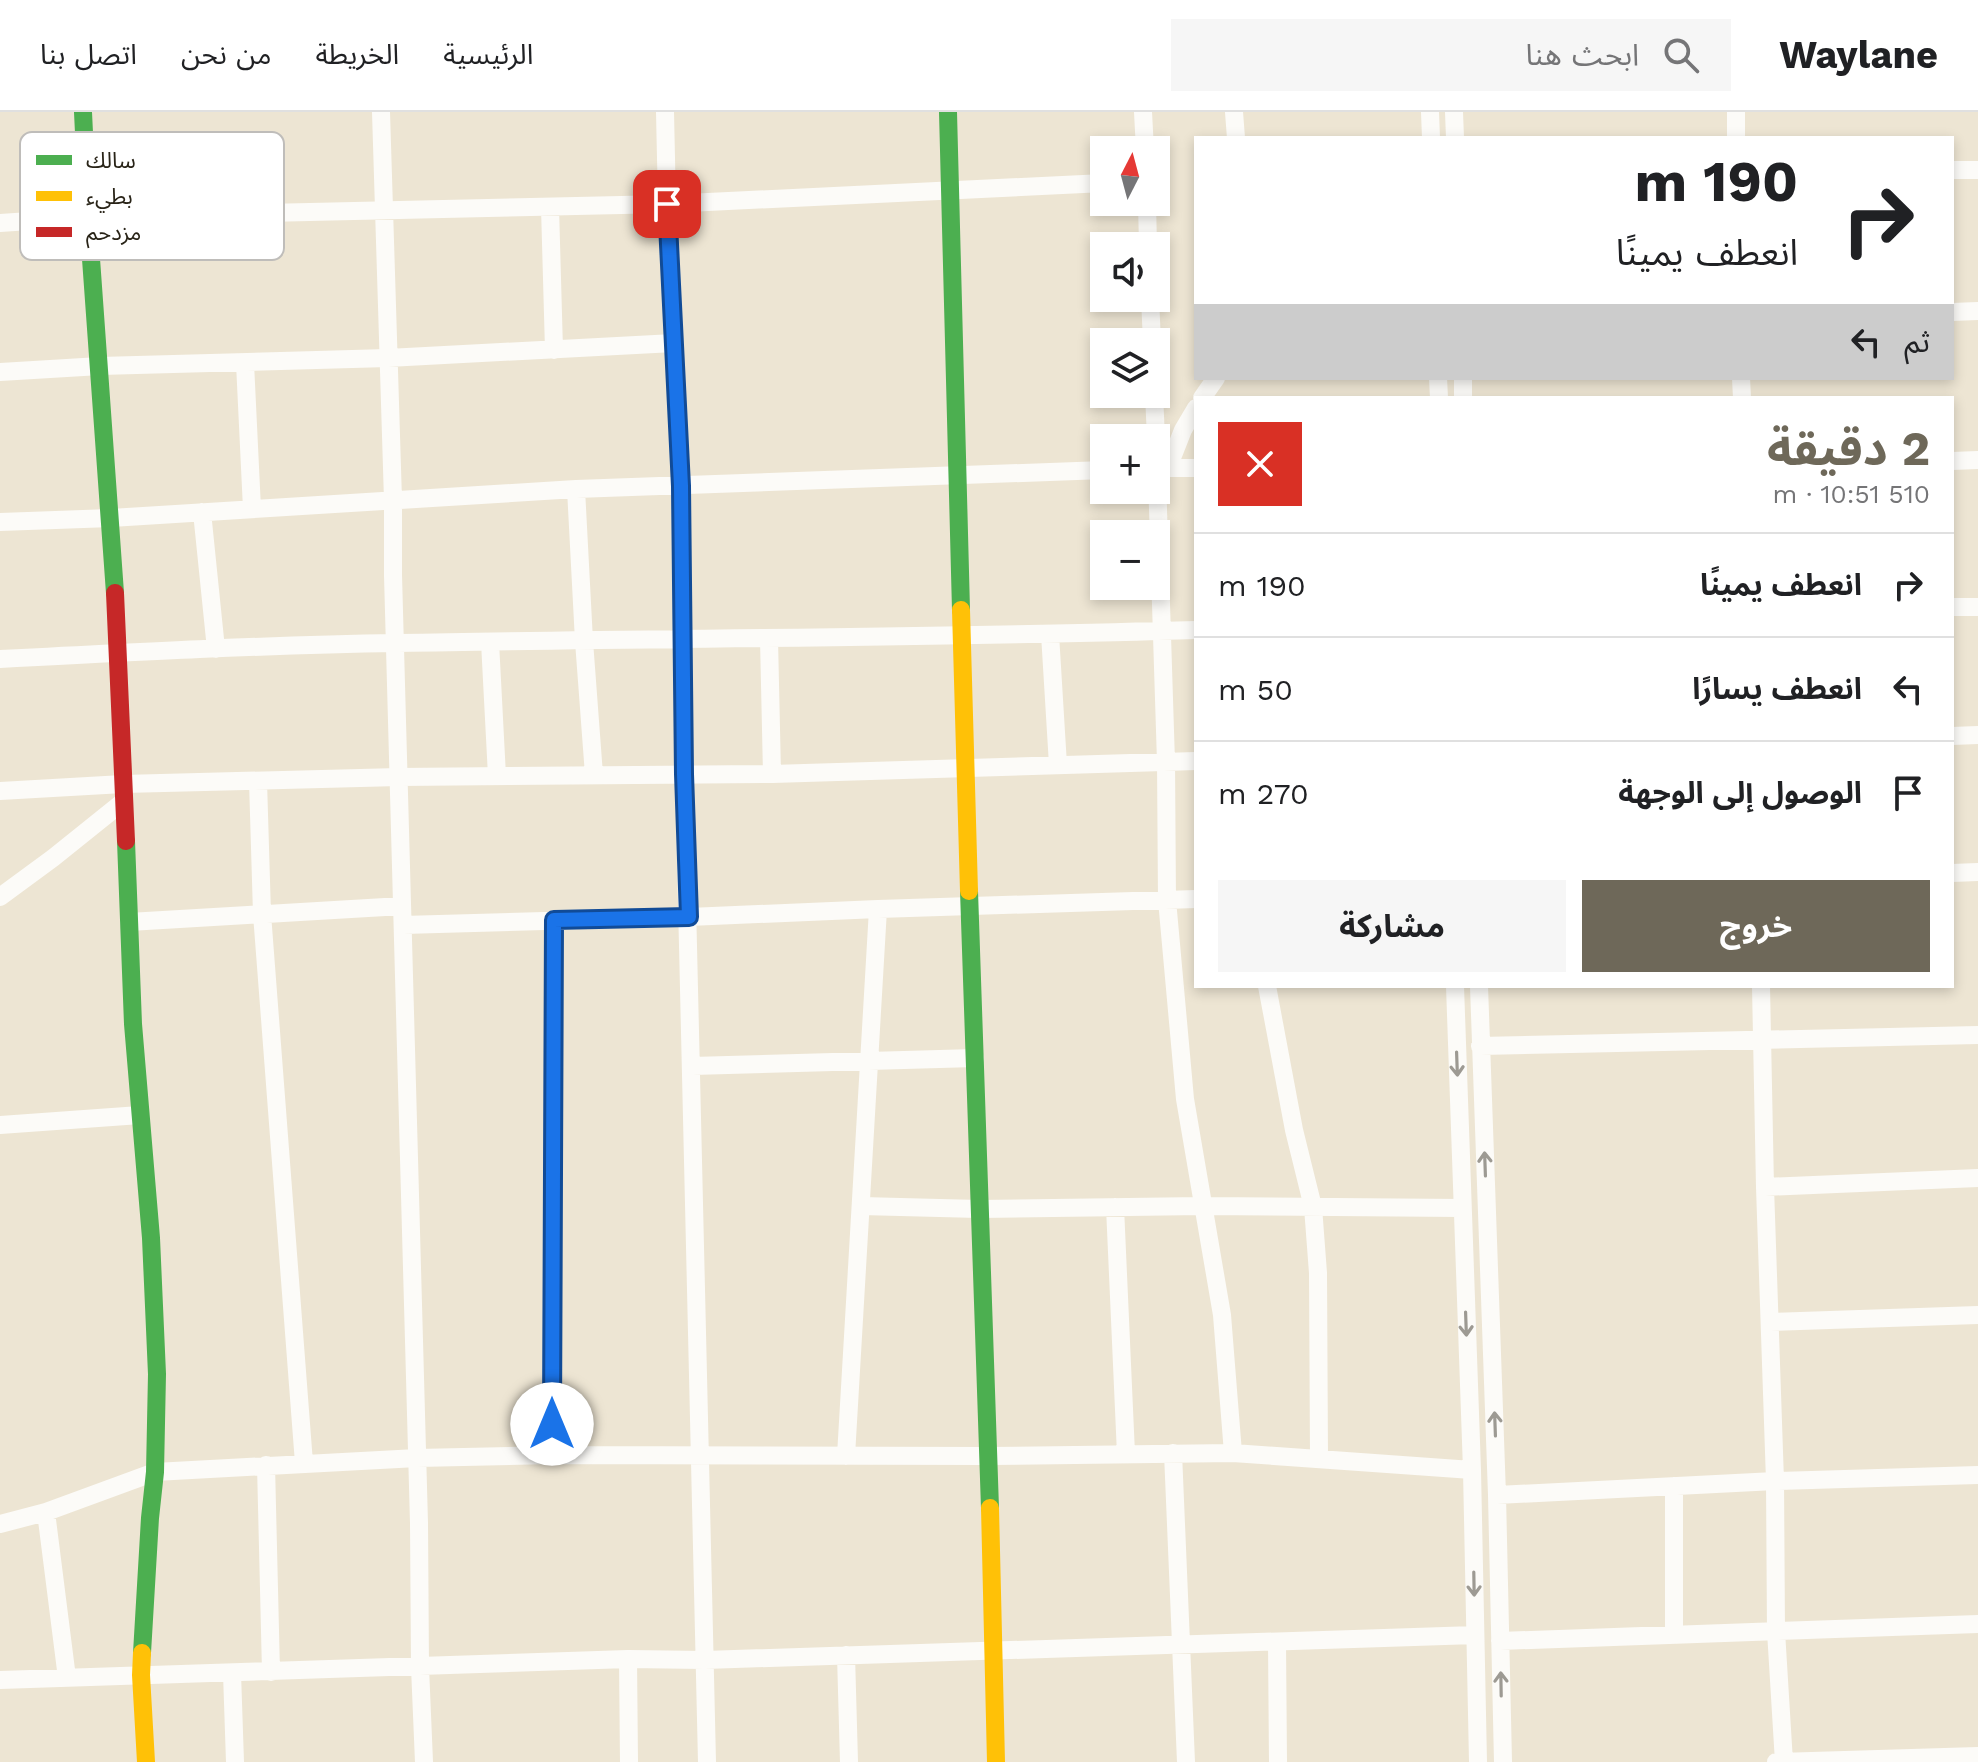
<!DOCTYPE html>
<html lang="ar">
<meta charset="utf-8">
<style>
body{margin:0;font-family:"Work Sans","Noto Sans Arabic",sans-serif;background:#f6f6f6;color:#202124;direction:rtl;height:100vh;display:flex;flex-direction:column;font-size:30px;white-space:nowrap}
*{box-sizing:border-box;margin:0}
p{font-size:26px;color:#757577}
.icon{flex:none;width:44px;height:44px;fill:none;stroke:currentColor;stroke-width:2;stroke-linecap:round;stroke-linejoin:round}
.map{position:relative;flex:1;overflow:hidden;direction:ltr}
.drawer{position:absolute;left:1194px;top:284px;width:760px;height:592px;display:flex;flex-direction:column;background:#fff;border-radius:0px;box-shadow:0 4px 12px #0003;direction:rtl}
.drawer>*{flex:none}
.top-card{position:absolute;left:1194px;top:24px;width:760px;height:244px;border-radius:0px;box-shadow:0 4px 12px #0003;direction:rtl;background:#fff;color:#202124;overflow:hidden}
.needle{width:52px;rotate:6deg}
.controls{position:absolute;left:1090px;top:24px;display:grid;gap:16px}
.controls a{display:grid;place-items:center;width:80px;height:80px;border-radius:0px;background:#fff;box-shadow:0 4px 12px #0003;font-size:40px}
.pin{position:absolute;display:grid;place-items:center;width:68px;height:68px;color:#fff;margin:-34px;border-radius:16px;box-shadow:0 4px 12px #0006}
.me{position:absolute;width:88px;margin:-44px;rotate:0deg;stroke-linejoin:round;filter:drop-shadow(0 0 6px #0008)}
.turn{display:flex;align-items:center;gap:28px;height:168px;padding:0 24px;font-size:36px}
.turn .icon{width:104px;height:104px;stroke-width:2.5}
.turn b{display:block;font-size:56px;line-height:68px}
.then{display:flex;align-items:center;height:76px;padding:0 24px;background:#0003;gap:16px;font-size:30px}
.round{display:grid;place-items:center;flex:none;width:84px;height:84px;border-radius:0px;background:#f6f6f6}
.headline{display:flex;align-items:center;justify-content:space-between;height:136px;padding:0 24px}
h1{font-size:48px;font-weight:700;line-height:60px;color:#6e6859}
.primary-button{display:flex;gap:16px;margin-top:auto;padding:16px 24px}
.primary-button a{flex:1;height:92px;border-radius:0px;background:#6e6859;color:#fff;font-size:32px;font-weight:700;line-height:92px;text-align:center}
.primary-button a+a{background:#f6f6f6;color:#202124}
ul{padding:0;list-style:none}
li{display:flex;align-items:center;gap:24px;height:104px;padding:0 24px;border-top:2px solid #e0e0e0}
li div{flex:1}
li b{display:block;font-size:30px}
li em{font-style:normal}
header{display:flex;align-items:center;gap:48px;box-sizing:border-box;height:112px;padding:0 40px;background:#fff;border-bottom:2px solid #e0e0e0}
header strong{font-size:38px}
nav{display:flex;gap:44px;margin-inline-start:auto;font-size:28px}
.search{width:560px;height:72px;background:#f6f6f6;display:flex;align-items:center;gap:20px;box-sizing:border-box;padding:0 28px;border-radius:0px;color:#757577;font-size:30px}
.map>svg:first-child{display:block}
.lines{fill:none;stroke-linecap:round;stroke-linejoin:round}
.street{stroke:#fcfbf8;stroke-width:18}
.fast{stroke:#4caf50;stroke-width:18}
.slow{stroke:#ffc107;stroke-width:18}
.jam{stroke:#c62828;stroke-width:18}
.oneway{stroke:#9d9a93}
.route-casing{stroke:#114b97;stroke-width:20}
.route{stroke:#1a73e8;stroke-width:14}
.key{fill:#fff;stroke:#bfbdba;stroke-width:2}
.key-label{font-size:22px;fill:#292418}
</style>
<header>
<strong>Waylane</strong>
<div class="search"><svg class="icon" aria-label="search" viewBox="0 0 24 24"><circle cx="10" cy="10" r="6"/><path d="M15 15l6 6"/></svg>ابحث هنا</div>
<nav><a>الرئيسية</a><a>الخريطة</a><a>من نحن</a><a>اتصل بنا</a></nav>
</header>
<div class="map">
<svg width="1978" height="1650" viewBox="0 0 1978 1650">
<rect width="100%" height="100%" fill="#ede5d3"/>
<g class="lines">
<path class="street" d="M381,0l12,388v75l26,948 1,144 4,95
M665,0l2,92 14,282 3,288 23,988
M1143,0l2,38
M1234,0l2,26
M1430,0l1,26
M1454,0l1,26
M1736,0v26
M1952,58h26
M1147,90l1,44
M550,95l4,143
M0,111l88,-6 579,-13 437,-21
M1150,186l2,44
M1952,200l26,-1
M245,251l7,146
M0,260l100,-6 288,-8 286,-15
M1438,266l1,20
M1463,266v20
M1741,266l1,20
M1154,282l2,44
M1202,286l14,-20
M1156,334l10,316 1,138 18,199 37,216 11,138
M1952,349l26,-1
M1159,356h37
M1168,356l15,-38 13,-22
M576,377l8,152 10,134
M202,400l14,137
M0,410l111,-4 465,-29 528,-19
M1952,495h26
M1050,522l8,131
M769,527l3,135
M490,530l7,134
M0,547c133,-7 266,-14 398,-16 266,-5 532,-5 798,-13
M1952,624l26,-1
M258,669l4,133 42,549
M0,679l123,-7 276,-7 373,-3 424,-13
M1952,761l26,-1
M0,785l53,-39 71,-57
M129,810l273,-16
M403,813l286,-8 189,-8 318,-10
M1267,874l27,144 19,77 5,66 1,185
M1455,874l17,484 6,292
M1479,874l18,509 6,267
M1761,874l4,201 10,294 1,150 8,131
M1480,934l498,-11
M692,954l283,-8
M0,1013l140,-10
M1765,1075l213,-9
M861,1094l118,3 223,-3 260,2
M1115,1095l11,247
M1770,1210l208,-7
M1173,1341l13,309
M552,1343l2,-535
M846,1344l32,-547
M266,1353l5,207
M1497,1383l278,-14 203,-6
M46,1400l21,166
M0,1412l46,-12 109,-40 262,-14 135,-3 436,1 245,-3 239,17
M1674,1523v-149
M1500,1529l478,-17
M1277,1531l1,119
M846,1543l3,107
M628,1547l1,103
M232,1561l3,89
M0,1568l628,-21 77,1 770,-25
M1776,1650l202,-6"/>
<path class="fast" d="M83,0l5,105 27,376
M948,0l13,498
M126,729l7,183 18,214 6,136 -2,98 -5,46 -8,135
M969,779l21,617"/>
<path class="slow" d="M961,498l8,281
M990,1396l6,254
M142,1541l-1,22 5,87"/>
<path class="jam" d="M115,481l11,248"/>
</g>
<defs><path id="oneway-shaft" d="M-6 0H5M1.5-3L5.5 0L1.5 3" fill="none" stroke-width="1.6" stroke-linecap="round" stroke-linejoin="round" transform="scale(2)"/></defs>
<g class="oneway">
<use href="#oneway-shaft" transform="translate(1457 952) rotate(88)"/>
<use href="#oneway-shaft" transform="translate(1485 1052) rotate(-92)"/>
<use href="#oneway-shaft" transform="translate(1466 1212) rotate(88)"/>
<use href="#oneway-shaft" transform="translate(1495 1312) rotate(-92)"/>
<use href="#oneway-shaft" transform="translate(1474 1472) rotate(89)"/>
<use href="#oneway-shaft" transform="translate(1501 1572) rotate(-91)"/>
</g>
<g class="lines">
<defs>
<path id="route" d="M552,1312l2,-504 135,-3 -5,-143 -3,-288 -14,-282"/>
</defs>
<use href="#route" class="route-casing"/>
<use href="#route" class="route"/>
</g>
<rect x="20" y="20" width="264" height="128" rx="12" class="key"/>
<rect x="36" y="43" width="36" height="10" fill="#4caf50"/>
<rect x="36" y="79" width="36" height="10" fill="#ffc107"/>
<rect x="36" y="115" width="36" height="10" fill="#c62828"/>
<g class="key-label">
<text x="86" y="56">سالك</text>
<text x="86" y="92">بطيء</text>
<text x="86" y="128">مزدحم</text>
</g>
</svg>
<div class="controls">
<a><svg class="needle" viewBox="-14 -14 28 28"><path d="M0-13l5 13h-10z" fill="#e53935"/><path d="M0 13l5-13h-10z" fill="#757577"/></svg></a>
<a><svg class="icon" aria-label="sound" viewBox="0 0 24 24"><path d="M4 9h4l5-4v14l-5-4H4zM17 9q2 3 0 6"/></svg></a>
<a><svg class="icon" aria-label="layers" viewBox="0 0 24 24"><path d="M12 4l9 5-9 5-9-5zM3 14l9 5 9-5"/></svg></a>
<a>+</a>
<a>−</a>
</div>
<div class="pin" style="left:667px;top:92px;background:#d93025"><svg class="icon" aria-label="arrive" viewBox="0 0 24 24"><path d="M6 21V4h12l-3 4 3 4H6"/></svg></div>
<svg class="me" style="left:552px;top:1312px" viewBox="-20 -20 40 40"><circle r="19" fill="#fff"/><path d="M0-13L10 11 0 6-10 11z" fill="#1a73e8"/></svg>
<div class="top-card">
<div class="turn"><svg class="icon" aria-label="right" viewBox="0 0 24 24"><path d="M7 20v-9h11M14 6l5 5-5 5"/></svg><div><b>190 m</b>انعطف يمينًا</div></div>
<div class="then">ثم<svg class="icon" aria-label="left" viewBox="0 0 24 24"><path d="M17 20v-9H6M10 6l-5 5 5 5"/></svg></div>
</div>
<section class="drawer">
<div class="headline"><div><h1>2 دقيقة</h1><p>510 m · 10:51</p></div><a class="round" style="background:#d93025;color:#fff"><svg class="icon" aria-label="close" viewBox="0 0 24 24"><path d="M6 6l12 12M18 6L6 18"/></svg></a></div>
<ul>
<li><svg class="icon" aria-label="right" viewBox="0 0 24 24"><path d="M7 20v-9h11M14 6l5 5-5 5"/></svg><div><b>انعطف يمينًا</b></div><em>190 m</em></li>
<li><svg class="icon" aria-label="left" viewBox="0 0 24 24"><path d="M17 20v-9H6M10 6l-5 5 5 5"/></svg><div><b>انعطف يسارًا</b></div><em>50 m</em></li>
<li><svg class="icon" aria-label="arrive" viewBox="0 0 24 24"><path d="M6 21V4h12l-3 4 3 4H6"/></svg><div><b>الوصول إلى الوجهة</b></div><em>270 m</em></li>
</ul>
<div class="primary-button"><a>خروج</a><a>مشاركة</a></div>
</section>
</div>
